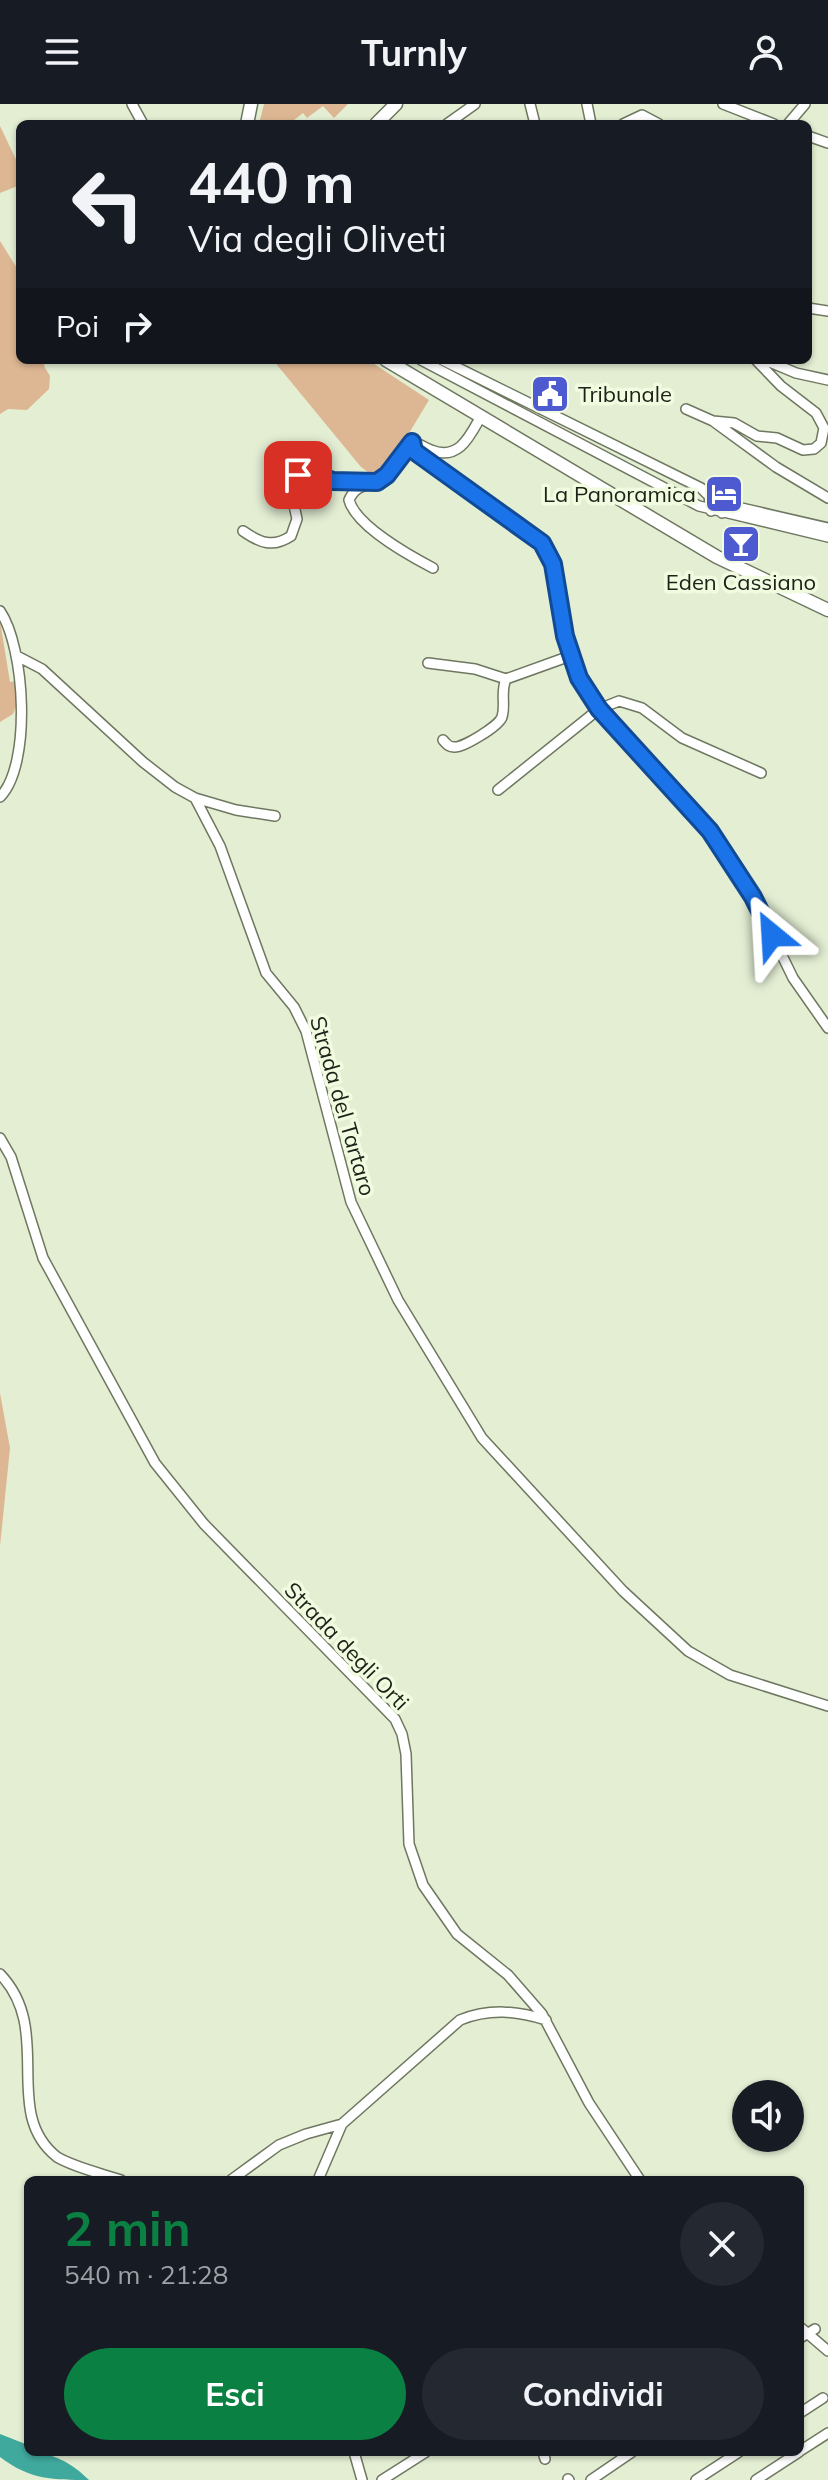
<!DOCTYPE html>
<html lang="it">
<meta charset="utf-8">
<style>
body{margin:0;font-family:Mulish,sans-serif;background:#242831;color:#f1f3f6;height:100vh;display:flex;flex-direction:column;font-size:30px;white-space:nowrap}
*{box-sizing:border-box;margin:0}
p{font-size:26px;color:#9ea1a6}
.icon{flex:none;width:44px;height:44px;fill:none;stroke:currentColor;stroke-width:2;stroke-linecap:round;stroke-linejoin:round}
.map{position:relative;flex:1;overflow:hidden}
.details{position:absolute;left:24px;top:2072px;width:780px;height:280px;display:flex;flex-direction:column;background:#171b24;border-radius:12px;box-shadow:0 2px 6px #0004}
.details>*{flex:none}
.guide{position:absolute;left:16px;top:16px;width:796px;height:244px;border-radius:12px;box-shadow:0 2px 6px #0004;background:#171b24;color:#f1f3f6;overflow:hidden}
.fabs{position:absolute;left:732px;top:1976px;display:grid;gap:16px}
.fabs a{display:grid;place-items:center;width:72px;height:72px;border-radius:50%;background:#171b24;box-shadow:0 2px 6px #0004;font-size:40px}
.pin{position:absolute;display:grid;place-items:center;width:68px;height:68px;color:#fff;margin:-34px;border-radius:16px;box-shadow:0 4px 12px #0006}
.me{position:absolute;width:88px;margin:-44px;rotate:333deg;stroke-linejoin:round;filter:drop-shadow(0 0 6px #0008)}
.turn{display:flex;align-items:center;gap:28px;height:168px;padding:0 40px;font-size:36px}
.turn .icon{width:104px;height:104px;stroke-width:2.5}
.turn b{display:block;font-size:56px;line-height:68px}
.then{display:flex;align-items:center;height:76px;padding:0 40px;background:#0003;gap:16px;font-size:30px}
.round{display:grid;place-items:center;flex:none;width:84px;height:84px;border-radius:42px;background:#242831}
.headline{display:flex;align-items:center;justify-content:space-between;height:136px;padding:0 40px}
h1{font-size:48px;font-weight:700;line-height:60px;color:#0b8043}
.primary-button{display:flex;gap:16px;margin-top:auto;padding:16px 40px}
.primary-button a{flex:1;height:92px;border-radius:48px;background:#0b8043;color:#fff;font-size:32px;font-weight:700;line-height:92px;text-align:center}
.primary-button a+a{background:#242831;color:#f1f3f6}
header{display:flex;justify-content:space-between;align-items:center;height:104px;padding:0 40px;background:#171b24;font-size:36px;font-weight:700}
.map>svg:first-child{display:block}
.green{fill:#ddb793}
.water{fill:#40a99d}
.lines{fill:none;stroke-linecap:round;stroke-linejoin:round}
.minor-casing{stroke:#6e7760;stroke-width:12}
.major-casing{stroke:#6e7760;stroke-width:15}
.minor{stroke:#fff;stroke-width:9}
.major{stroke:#fff;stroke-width:12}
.route-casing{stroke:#114b97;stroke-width:20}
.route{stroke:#1a73e8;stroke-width:14}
.labels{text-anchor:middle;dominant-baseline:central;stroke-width:7;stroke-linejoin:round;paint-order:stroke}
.poi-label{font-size:22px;fill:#1e2118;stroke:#f0fbe0;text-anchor:start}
.street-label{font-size:22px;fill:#1e2118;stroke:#f0fbe0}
</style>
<header><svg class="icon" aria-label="menu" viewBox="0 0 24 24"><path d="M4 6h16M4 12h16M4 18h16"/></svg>Turnly<svg class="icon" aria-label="person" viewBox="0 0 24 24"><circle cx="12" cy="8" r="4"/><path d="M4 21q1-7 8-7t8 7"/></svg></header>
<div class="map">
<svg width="828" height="2376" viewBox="0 0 828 2376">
<rect width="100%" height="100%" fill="#e3eed3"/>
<path class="green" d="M264,0h84l-14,14 -11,-12 -16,12 -4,-5 -14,11h-30z
M0,22l20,42v17l-20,8z
M0,137l20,32v87h26l-2,6 6,10 -1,13 -22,21 -19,-1 -8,5z
M273,256h95l61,40 -44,73 -12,3 -12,-9z
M0,517l10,61 5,-1 2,23 -4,10 -13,8z
M0,1289l10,55 -10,98z"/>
<path class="water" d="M0,2330l28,11v7c24,0 44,11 61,28 -35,0 -59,0 -89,-23z"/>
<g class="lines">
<defs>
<path id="minor" d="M132,0l11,20
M530,0l5,20
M587,0l4,20
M723,0l51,20
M447,20l28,-20
M623,20l19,-9 17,9
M788,20l17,-20
M808,32l20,7
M808,204l20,3
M421,256l278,146 129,31
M442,256l259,128 8,8 2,15
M756,256l25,26 35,27 8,15 -3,15 -7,6 -11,1 -26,-12 -20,-2 -23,-13 -21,-2 63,46 52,31
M765,256l31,13 32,7
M686,305l27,12
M480,314c-11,20 -22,43 -49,32 -6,-2 -11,-6 -17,-8l-1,8 129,93 11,21 12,72 14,42 20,31 87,93 29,37 43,67 35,72 35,50
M412,338c-12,10 -16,29 -30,37 -13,8 -26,4 -33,21 7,26 61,56 84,68
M722,409l6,-5 9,-1 91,21
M243,427c17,12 30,17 48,5l6,-17 -7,-32 11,-15 9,-2 22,11 33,2
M0,507c25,36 32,154 0,186
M17,552l25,13 101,93 32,25 20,11 25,48 46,127 28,34 12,24 45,171 47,98 84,138 141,153 65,60 42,24 98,31
M428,559l47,6 31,10
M506,575l64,-23
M443,636c4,4 5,7 11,7 9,1 45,-21 48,-30 4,-13 -2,-24 4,-38
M498,686l101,-81 20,-8 23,7 40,30 79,35
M195,694l41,12 39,6
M0,1034l11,19 32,101 112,205 49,61 191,195 7,15 4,20 3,90 14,41 34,49 51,41 34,39 47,89 51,77
M0,1870c55,57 0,138 57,183 19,11 43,16 64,23
M231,2076l48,-35 27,-11 36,-10 118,-104c30,-12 57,-9 86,0
M318,2076l24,-56
M800,2223l28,24
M800,2234l15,-9
M800,2309l23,-15
M800,2347l28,-18
M354,2348l8,28
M543,2348l2,7
M568,2375l1,1
M382,2376l44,-28
M591,2376l41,-28
M696,2376l43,-28
M756,2376l43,-28"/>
<path id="major" d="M247,20l4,-20
M376,20l20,-20
M386,256l331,197 111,53"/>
</defs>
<use href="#minor" class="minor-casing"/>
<use href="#major" class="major-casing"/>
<use href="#minor" class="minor"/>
<use href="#major" class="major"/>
</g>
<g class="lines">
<defs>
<path id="route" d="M298,371l9,-5 25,11 45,1 10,-7 25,-33 2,9 128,92 11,21 12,72 14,42 20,31 111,122 43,66 19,38"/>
</defs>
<use href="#route" class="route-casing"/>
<use href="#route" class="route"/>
</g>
<defs>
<symbol id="civic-square" viewBox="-11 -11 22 22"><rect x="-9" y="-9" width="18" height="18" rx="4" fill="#4d5ad0" stroke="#f0fbe0"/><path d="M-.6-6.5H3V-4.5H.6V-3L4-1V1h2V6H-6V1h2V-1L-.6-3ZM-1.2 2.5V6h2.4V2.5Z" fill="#fff"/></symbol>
<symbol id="hotel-square" viewBox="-11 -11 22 22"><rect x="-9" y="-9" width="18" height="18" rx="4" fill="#4d5ad0" stroke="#f0fbe0"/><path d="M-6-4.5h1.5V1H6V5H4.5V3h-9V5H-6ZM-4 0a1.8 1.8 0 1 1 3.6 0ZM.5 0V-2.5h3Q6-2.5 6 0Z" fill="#fff"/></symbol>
<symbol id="bar-square" viewBox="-11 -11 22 22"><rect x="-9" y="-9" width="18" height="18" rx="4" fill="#4d5ad0" stroke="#f0fbe0"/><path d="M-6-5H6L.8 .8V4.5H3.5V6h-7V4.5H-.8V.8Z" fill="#fff"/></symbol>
</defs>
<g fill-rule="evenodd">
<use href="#civic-square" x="528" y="268" width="44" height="44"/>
<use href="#hotel-square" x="702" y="368" width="44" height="44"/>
<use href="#bar-square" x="719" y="418" width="44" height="44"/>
</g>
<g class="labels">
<g class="poi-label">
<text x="578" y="290">Tribunale</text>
<text x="696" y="390" text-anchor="end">La Panoramica</text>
<text x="741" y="478" text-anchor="middle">Eden Cassiano</text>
</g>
<g class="street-label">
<text transform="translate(343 1002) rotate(74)">Strada del Tartaro</text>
<text transform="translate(347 1542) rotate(46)">Strada degli Orti</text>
</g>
</g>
</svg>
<div class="fabs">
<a><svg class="icon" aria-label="sound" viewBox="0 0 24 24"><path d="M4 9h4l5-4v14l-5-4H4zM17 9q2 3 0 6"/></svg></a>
</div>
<div class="pin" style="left:298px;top:371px;background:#d93025"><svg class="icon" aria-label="arrive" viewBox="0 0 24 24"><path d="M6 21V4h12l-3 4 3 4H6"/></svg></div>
<svg class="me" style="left:772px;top:831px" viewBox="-20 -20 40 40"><path d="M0-17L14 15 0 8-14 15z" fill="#1a73e8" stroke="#fff" stroke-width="4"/></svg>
<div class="guide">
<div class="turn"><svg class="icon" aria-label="left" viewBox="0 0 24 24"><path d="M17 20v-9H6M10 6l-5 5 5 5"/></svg><div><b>440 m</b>Via degli Oliveti</div></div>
<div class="then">Poi<svg class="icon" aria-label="right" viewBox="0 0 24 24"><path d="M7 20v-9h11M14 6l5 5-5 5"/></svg></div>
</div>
<section class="details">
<div class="headline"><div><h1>2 min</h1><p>540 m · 21:28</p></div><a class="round"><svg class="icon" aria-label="close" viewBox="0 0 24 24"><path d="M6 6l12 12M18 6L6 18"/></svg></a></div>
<div class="primary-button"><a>Esci</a><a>Condividi</a></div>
</section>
</div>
